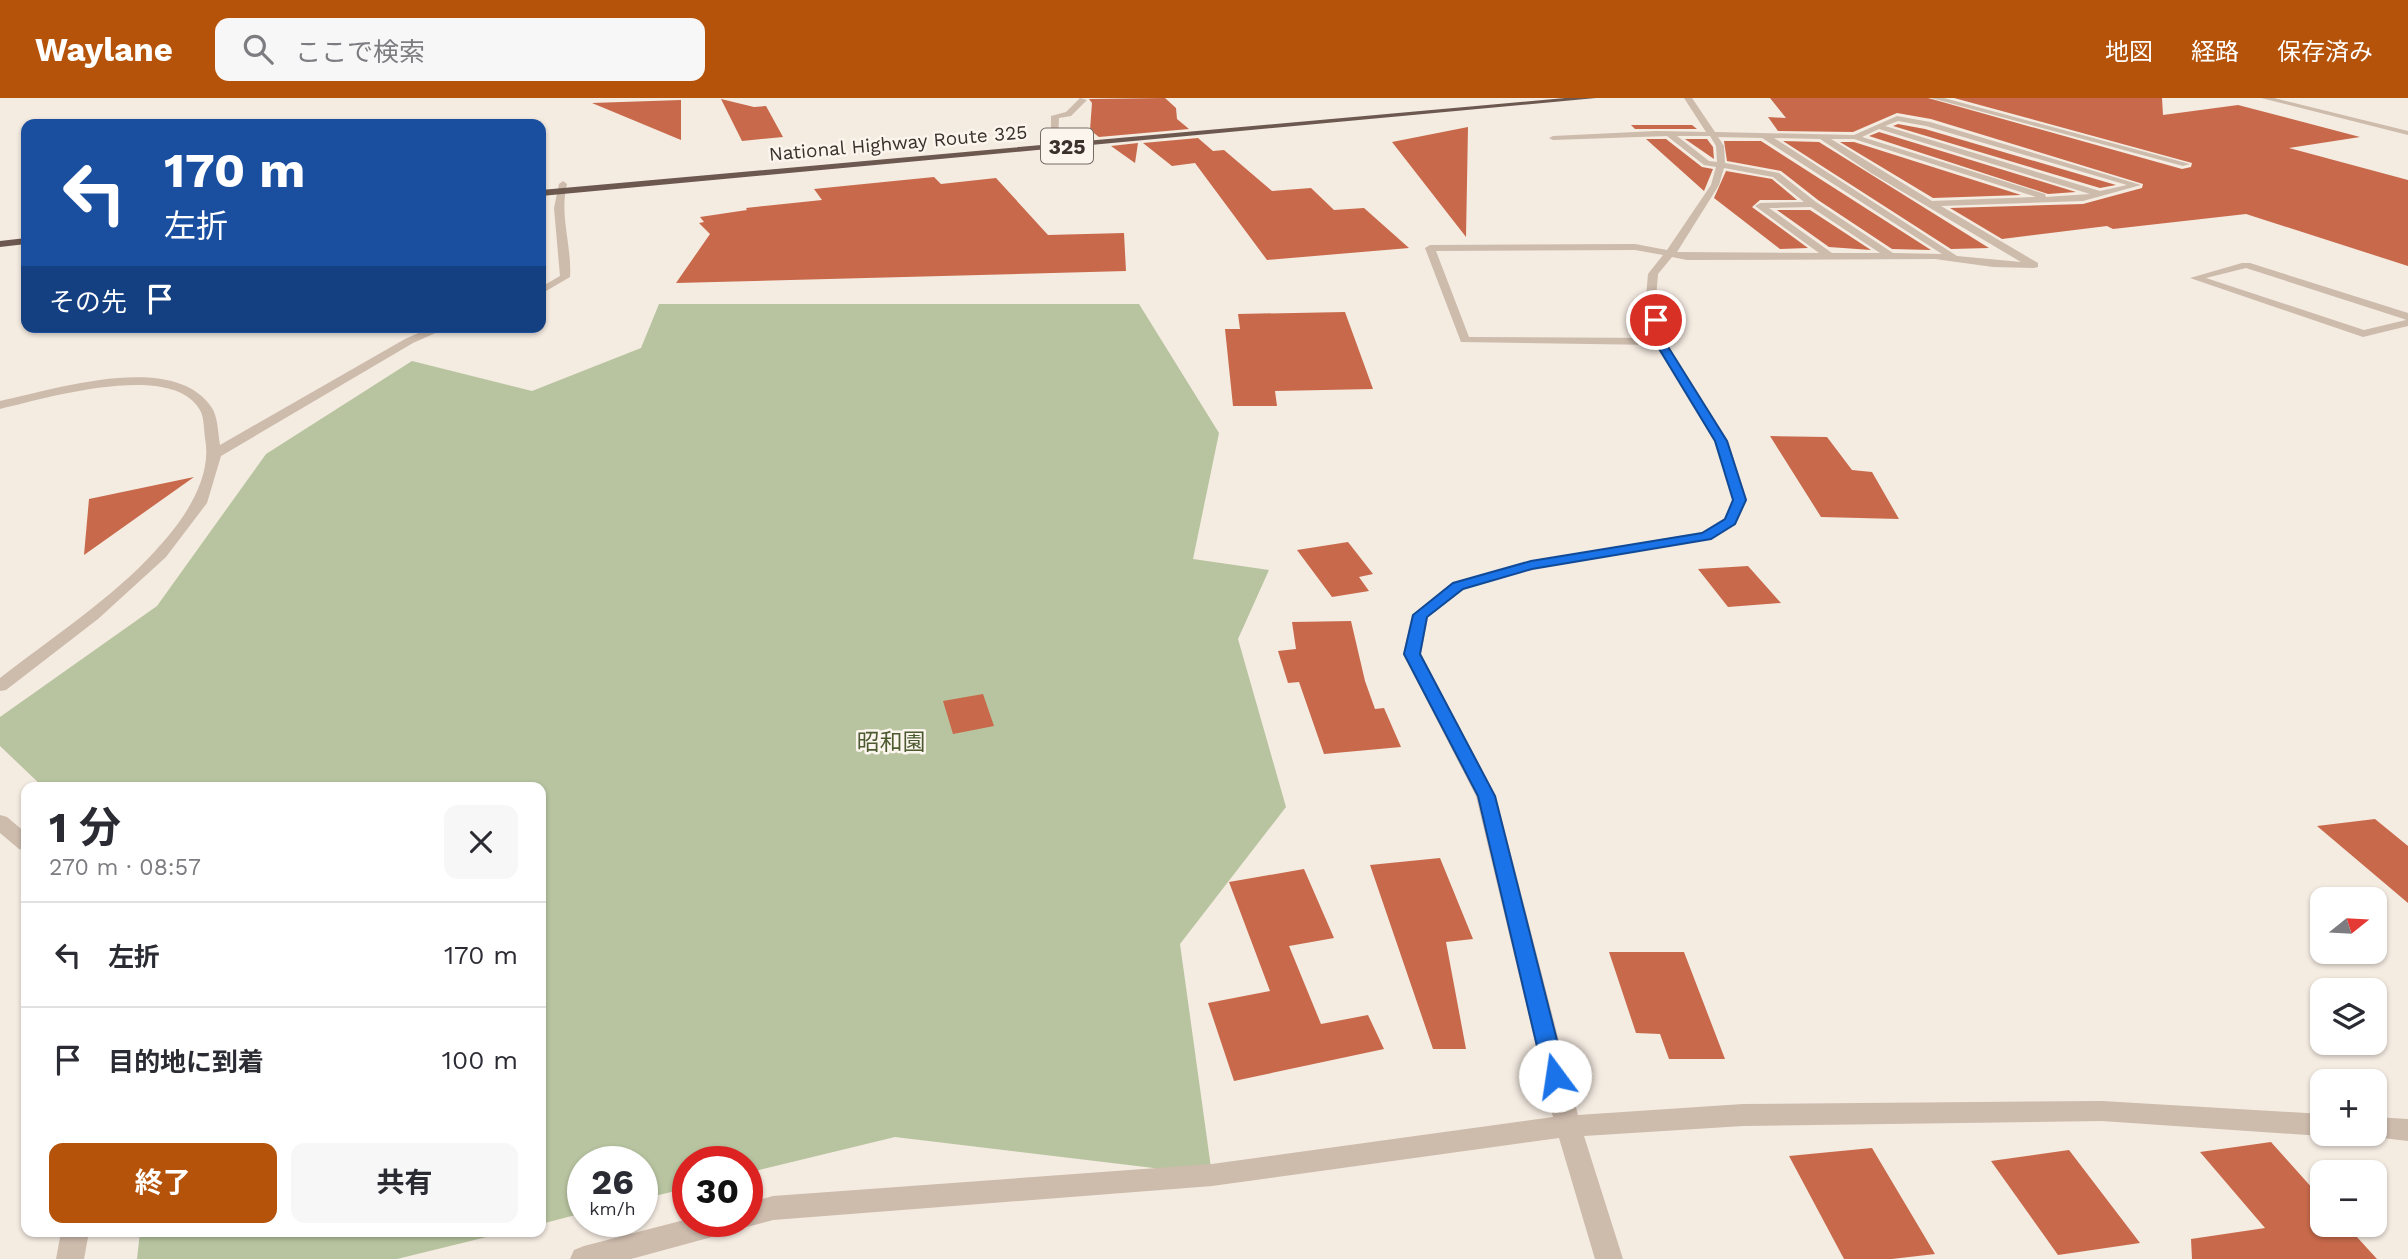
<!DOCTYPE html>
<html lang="ja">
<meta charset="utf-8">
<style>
body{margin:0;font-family:"Work Sans","Noto Sans JP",sans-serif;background:#f7f7f7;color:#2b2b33;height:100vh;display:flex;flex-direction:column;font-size:26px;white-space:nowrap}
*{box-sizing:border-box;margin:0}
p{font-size:23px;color:#7c7c81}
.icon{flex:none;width:38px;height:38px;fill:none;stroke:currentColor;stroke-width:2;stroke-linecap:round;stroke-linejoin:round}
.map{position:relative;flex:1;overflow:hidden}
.sheet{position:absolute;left:21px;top:684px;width:525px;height:455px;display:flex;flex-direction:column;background:#fff;border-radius:14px;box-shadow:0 2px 5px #0004}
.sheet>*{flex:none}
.guide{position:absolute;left:21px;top:21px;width:525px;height:214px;border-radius:14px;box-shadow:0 2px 5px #0004;background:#1a4fa0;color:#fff;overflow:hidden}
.needle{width:46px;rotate:72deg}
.fabs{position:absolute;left:2310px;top:789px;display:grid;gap:14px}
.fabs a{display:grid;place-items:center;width:77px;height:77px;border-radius:14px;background:#fff;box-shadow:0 2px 5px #0004;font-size:35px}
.speed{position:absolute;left:567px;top:1048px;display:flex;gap:14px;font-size:35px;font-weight:700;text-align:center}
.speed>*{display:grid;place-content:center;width:91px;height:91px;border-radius:50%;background:#fff;box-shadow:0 2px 5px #0004;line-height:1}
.speed small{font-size:18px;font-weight:400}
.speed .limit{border:10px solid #d22;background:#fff;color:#111}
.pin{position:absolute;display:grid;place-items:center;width:60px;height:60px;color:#fff;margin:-30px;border:4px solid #fff;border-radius:50%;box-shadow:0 2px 7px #0007}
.me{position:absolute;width:77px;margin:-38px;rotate:346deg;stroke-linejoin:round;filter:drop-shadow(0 0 5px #0008)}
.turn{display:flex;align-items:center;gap:24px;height:147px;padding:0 28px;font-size:32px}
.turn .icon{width:91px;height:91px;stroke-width:2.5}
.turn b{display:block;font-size:49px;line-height:60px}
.then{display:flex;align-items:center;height:66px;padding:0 28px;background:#0003;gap:14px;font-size:26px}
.round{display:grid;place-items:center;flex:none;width:74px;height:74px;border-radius:14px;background:#f7f7f7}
.summary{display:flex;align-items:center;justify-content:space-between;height:119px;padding:0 28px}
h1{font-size:42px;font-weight:700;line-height:52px}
.cta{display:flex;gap:14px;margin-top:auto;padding:14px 28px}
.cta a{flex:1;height:80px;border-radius:14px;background:#b45309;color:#fff;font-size:28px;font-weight:700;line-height:80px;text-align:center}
.cta a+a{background:#f7f7f7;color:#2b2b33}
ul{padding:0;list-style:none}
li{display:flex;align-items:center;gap:21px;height:105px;padding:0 28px;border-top:2px solid #e1e1e2}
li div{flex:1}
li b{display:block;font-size:26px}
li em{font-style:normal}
header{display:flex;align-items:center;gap:42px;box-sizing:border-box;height:98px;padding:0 35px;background:#b45309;color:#fff}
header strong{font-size:33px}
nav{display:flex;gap:38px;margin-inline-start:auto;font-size:24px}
.search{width:490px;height:63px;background:#f7f7f7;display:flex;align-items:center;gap:18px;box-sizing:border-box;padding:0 24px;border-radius:14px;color:#7c7c81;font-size:26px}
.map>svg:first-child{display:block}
.green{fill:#b8c4a0}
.building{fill:#c8694b}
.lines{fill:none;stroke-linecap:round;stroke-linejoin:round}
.minor{fill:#cdbbac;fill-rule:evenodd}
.tertiary{fill:#cdbbac;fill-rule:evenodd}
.trunk{fill:#6c584f;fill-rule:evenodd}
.route{fill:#1a73e8;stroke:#114b97;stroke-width:2}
.labels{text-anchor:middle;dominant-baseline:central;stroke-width:5;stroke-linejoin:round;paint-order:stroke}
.far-street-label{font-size:19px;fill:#3b302b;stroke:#fbf5ee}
.shield{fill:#fbf5ee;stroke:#756b66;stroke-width:2}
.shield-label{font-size:21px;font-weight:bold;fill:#3b302b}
.park-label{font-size:23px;fill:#4a5a2e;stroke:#fbf5ee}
</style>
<header>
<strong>Waylane</strong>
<div class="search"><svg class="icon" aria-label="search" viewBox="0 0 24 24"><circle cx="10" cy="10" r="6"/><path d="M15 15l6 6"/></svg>ここで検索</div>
<nav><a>地図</a><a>経路</a><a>保存済み</a></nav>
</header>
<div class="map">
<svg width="2408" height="1161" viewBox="0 0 2408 1161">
<rect width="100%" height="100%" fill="#f4ebe1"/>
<path class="green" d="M659,206h480l80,129 -26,126 76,11 -31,69 48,168 -106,137 32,231 -317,-38 -148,36v-11h-59v26l-46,11v-37h-59v51l-42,11v-436l-498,-1 -43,-41v-29l157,-111 109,-152 146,-93 120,30 109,-43z
M140,1134h367l-110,27h-260z"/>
<path class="building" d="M1165,0l11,10 1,11 12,10 -90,8 -9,-7 2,-27 -3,-4z
M1770,0h158l254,71 9,-2 1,-4 -238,-65h208l1,17 75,-10 122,32 -71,11 119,32v86l-162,-52 -133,15 -6,-3 -105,13 -52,-31 133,-4 59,-16 1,-4 -212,-65 -34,-6 -44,19 -75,-1 -10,-14 18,1z
M721,1l33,8 12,-1 17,31 -41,4z
M681,2v40l-89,-37z
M1898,26l27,5 191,56 -16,3 -207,-62z
M1631,27h61l5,4h-62z
M1468,29l-2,110 -74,-95z
M1879,34l197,60 -28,2 -179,-58z
M1198,40l15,13 11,-1 48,41 39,-3 23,22 30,-2 45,40 -142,12 -72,-97 -23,3 -29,-23z
M1646,41h20l36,28 11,2 -9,22z
M1685,41h22l6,8 1,12z
M1724,43h37l170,109 -39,-1 -74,-49 -37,-29 -54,-10z
M1783,43l36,1 170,106 -38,1z
M1840,44h14l167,53 -88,3z
M1138,45l-3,20 -24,-17z
M1726,73l46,8 25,21h-37l-8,7 56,41 -28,1 -66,-51z
M934,79l7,7 55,-6 52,57 76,-2 2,38 -450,12 34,-49 -11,-11 5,-1 -4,-5 47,-7 -1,-2 76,-8 -8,-11z
M1777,112h33l61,40 -42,-3z
M1345,214l28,77 -98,2 2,15h-44l-8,-77h15l-2,-15z
M1770,338l57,1 25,33 20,2 27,47 -78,-2z
M194,379l-110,78 5,-56z
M1348,444l25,32 -14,3 10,14 -37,6 -35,-47z
M1748,468l33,37 -53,4 -30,-38z
M1351,523l14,60 10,28 9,-1 17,39 -77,7 -25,-72 -11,1 -10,-32 18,-2 -4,-27z
M983,596l11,32 -41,8 -10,-33z
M2375,721l33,27v57l-91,-77z
M1440,760l33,81 -27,3 20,107h-33l-63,-184z
M1304,771l30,69 -45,8 32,78 47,-9 16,34 -150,32 -26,-78 62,-12 -41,-109z
M1609,854h75l41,107h-56l-9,-25 -24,-1z
M2271,1044l51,57v26h24l31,34h-185l-1,-20 74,-11 -65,-76z
M1872,1050l63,106 -43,5h-48l-55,-103z
M2069,1052l71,93 -82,12 -67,-94z"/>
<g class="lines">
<path class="minor" d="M1080,0l7,2 -16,16 -12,2 -1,22 -7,2v-26l15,-4z
M1684,0h8l23,34 139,3 43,-19 33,6 211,63 -58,16 -142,5 97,57v4l-4,1 -41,-1 -58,-8 -248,1 -15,-3 -14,17 -2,24 10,44 62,99 19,59 -12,25 -24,14 -178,30 -69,20 -36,28 -7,37 75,142 82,319 165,-11 359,-3 220,13v20h5l-5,2 -220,-15 -359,5 -159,10 39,123h-28l-36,-121 -347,48 -439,34 -26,7 -9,-3 -1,-2h10v-19l26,-7 439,-32 341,-47 -77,-321 -73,-142 9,-39 40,-32 74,-21 176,-30 22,-13 9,-19 -19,-59 -58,-96 -195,-3 -36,-94 5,-3 205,-1 32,6 44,-65 5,-18 -12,-2 -37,-29 -114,4 -4,-2 4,-2 103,-5 50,1zM1898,23l28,5 201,59 -27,6 -215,-65zM1879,31l211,65 -44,3 -1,-3 -183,-57zM1677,38h33l6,10 1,16 -8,-1zM1718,39l44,1 180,116 -49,-1 -77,-51 -37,-29 -54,-10 -1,-17zM1774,40l46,1 51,34 150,89 -64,-6zM1831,41h23l182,58 -104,4zM1724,70l49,9 31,25 -44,1 -5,3 64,47 -142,-1 42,-67zM1811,109l69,46h-48l-63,-45zM1635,152l28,5 -15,19 -2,24 7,40 -184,-1 -33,-86z
M1931,0h13l246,66 -7,2z
M563,83l4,3c-8,32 5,61 3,93l-29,17v-7l19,-11 -6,-68 5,-24z
M2242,165h8l158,50v13l-45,11 -173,-59zM2246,170l158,51 2,1 -42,10 -158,-52z
M432,229h17l-36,16 -192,113 -14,47 -41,54 -68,62 -92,71 -6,1v-13c50,-39 114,-81 156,-128 27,-29 57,-71 49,-112 -1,-8 -1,-19 -4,-26 -26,-53 -157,-13 -201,-3v-8c54,-11 174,-51 212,7 6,9 6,27 8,37l185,-106z
M0,717l7,2 19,16v18l-7,-2 -19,-16z
M2375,1019l33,2v22l-42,-5 9,-2z
M688,1121v3h48l-3,9 -10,3 -92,25h-61l4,-9 10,-4z
M61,1134h28l-5,27h-28z"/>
<path class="tertiary" d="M2261,0h13l134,33v4z"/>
<path class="trunk" d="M1565,0h31l-1055,98v-6z
M26,140v6l-26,3v-6z"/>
</g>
<path class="route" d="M1656,218l5,4 4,22 62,99 19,59 -11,24 -24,15 -179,30 -69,20 -36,28 -7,37 75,142 71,280 -3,6 -8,3 -8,-3 -3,-6 -66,-280 -74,-142 9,-39 40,-32 78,-22 171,-28 23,-14 8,-19 -18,-59 -60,-99 -5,-22z"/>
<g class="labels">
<g class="far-street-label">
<text transform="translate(898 45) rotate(-5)">National Highway Route 325</text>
</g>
<rect class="shield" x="1041" y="30.5" width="52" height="35" rx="5"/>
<g class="shield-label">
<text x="1067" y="48">325</text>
</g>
<g class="park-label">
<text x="891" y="644">昭和園</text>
</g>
</g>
</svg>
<div class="fabs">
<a><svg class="needle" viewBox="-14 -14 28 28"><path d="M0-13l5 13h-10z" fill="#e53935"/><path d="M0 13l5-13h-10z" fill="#7c7c81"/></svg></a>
<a><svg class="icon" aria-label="layers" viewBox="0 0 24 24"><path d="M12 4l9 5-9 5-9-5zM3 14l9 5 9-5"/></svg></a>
<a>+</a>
<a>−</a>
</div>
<div class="speed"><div>26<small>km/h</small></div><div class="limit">30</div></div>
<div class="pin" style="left:1656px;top:222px;background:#d93025"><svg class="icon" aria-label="arrive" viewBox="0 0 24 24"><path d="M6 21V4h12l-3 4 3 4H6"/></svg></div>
<svg class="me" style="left:1555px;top:978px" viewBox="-20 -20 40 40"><circle r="19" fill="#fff"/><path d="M0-13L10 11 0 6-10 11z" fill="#1a73e8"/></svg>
<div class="guide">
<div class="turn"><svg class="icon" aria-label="left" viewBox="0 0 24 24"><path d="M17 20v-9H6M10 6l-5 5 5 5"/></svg><div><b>170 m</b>左折</div></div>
<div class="then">その先<svg class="icon" aria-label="arrive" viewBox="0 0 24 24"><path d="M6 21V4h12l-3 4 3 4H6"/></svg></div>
</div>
<section class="sheet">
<div class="summary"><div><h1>1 分</h1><p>270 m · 08:57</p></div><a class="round"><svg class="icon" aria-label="close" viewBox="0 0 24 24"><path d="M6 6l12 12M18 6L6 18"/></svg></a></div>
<ul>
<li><svg class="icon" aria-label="left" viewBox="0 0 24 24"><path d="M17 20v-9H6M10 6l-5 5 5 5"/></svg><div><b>左折</b></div><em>170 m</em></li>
<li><svg class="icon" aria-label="arrive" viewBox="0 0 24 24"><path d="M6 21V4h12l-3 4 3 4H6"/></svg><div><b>目的地に到着</b></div><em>100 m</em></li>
</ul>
<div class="cta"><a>終了</a><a>共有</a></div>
</section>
</div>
